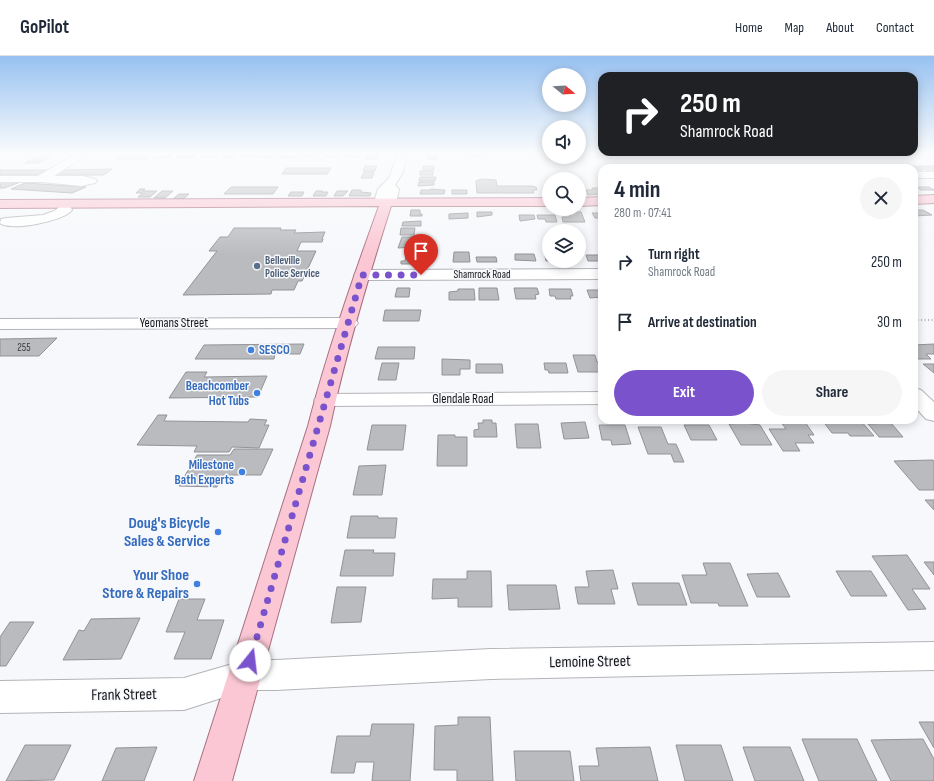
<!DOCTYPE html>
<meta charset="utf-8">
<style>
body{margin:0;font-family:"Sofia Sans Condensed",sans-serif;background:#f6f6f7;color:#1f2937;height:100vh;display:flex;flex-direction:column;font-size:15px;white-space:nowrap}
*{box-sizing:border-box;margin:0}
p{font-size:13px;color:#747a83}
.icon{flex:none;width:22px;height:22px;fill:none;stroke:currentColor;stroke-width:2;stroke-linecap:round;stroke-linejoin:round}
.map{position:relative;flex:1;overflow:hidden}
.panel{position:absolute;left:598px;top:108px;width:320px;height:260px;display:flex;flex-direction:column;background:#fff;border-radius:12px;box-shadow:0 2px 10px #0003}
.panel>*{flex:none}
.hud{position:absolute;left:598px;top:16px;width:320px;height:84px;border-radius:12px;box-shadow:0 2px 10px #0003;background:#202124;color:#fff;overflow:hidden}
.needle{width:26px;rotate:108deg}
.controls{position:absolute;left:542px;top:12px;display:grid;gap:8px}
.controls a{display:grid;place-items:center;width:44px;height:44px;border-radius:50%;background:#fff;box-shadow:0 2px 10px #0003;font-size:20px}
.pin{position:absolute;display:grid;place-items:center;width:34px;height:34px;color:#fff;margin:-41px -17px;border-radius:50% 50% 50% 0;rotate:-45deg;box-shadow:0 0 4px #0007}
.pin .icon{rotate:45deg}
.me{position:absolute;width:44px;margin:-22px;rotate:16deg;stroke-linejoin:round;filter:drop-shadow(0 0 3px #0008)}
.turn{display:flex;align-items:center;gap:14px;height:84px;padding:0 16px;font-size:18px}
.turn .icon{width:52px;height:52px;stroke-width:2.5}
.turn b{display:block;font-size:28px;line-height:34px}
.round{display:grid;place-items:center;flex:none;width:42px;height:42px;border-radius:21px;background:#f6f6f7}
.head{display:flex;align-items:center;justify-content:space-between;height:68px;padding:0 16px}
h1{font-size:24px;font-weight:700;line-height:30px}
.button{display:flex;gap:8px;margin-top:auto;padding:8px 16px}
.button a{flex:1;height:46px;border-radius:24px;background:#7a53cc;color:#fff;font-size:16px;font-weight:700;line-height:46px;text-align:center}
.button a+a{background:#f6f6f7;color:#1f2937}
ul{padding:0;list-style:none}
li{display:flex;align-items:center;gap:12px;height:60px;padding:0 16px}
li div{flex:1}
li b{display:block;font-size:15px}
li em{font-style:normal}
header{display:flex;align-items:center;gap:24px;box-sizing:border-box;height:56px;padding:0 20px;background:#fff;border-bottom:1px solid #e0e1e3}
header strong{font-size:19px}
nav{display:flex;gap:22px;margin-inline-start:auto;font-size:14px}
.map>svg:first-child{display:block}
.building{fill:#b9bbbe;stroke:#929396}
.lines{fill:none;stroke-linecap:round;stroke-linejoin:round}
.minor-casing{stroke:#b3b4b8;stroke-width:2}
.major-casing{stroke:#a97080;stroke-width:2}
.path-far1{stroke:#b2b3b6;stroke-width:1.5;stroke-dasharray:0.5 1.5;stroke-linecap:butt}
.path{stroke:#b2b3b6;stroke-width:2;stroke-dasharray:1 2.5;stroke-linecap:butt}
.minor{fill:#fff;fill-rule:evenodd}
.major{fill:#fbc7d4;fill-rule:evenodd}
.route{stroke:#7a53cc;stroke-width:7;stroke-dasharray:0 12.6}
.service-dot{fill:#5c6f8a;stroke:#f6f8fb;stroke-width:1.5}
.shop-dot{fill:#3f7fe0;stroke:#f6f8fb;stroke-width:1.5}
.labels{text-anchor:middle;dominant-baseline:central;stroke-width:3;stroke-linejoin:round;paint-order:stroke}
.far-service-label{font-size:11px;font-weight:bold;fill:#4e5e75;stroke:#f6f8fb;text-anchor:start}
.far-street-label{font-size:11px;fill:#161618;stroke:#f6f8fb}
.number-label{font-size:11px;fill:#3f3f42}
.street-label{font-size:13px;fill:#161618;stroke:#f6f8fb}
.shop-label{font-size:13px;font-weight:bold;fill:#366cbe;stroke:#f6f8fb;text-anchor:end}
.near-shop-label{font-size:16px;font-weight:bold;fill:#366cbe;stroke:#f6f8fb;text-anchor:end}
.near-street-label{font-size:16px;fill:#161618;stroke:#f6f8fb}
</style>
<header>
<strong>GoPilot</strong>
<nav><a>Home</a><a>Map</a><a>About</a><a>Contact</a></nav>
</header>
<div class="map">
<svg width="934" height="725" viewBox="0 0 934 725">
<rect width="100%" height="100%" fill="#f6f8fb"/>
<path class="building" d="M43,97h14l-18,10h-14z
M161,97h10l-2,2h4l-4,2 -15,1z
M182,97h15l-3,3h-5h6l-2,2h-17z
M205,97h10l-1,1h3l-3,3h-13z
M241,97h19l-2,3h-19z
M262,97h16l-7,5h-11z
M289,97h12l-3,4 -19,1 3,-3h5z
M305,97h17l-1,2 -19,1z
M327,97h13l-2,4h-14z
M346,97h14l-2,4h-10l1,-1h-4z
M368,97h10l-2,6h-10z
M427,97h11v6h-11z
M468,97h12l1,3h-13z
M124,98h27l-6,5h-29z
M225,98h12l-4,4h-11z
M365,110h12l-2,5h-12z
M423,110h11v4h-11z
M897,110h18l8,4h-9v-2h-14z
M918,110h16v4h-8z
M286,112h45l-4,6h-45z
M112,113l-8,6h-49l10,-5z
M0,114h47l-10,5h-37z
M420,115h13v4h-13z
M364,116h10l-2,6h-11z
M420,121h16l-1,4h-16z
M481,123l15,1 1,6h34l5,1 1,3h-4l1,3h-57l-1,-12z
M0,126l18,1 -14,5h-4z
M419,126h15v3l-16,1z
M25,127l61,4 -14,6 -61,-4z
M231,131h47l-5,7h-49z
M915,131h14l5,3h-13z
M592,132h10v6l-14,1 -2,-5h7z
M140,133h5l-2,2h14l-7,6h-12l5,-4h-7z
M431,133l14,1 -1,4h-24l1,-4h9z
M352,134h9v2l10,1 -1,3h-21z
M452,134h15v4h-15z
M162,135h11l-8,7h-11z
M316,135h7l-1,1h6l-2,4h-13z
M337,135h11l-5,5h-9z
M291,136h13l-2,4h-14z
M179,138h10l-6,5h-10z
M411,154h9v4h2v2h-12z
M914,154h9l9,5 -18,1z
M477,156h15v3l-15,2z
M568,156h13l4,10h-22l-1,-5h8z
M468,157v5l-19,1v-5z
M592,157h10v5h-7z
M519,159h15l1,4 -15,2z
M537,159h18l2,7h-11l-1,-3h-7z
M421,165v5h-19l1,-4z
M234,172h47l-1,2h16l-2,3 31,-1 -3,7h1l-1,3h-21l-4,9h19l-14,30h-4l-4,9h-22l-1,4 -88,1 34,-44h-8l11,-14h8z
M401,172h14l-1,7h-14z
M402,181h13v10l-17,1z
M544,195h5v10h12h-15z
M454,196h15l1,10h-17z
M515,198h19l2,7 -21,-1z
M586,199h14l2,6h-14z
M406,200l11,1v5h-3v2h-13v-3h4z
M476,201h20l1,5h-20z
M397,232h13l-1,9h-14z
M479,232h18l2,12h-20z
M514,232h23l2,6 -4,1 1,4h-20z
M458,233h16l1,11h-26v-8l9,-1z
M549,233h22l2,7h-3l1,3h-15l-1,-3h-5z
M587,234h15v7l-12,1z
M385,254h36l-2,11h-36z
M57,282l-18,18h-39v-17z
M304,288l-4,10h-25l-1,5h-79l9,-14z
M934,288v10h-8l5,5h-17v-14z
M378,291h37l-1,12h-39z
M573,299h22l2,7h5v10h-24z
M442,303l28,1v9h-10v6h-18z
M382,307h17l-3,17h-18z
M544,307h22l2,10h-19l-1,-3h-3z
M476,308h26l1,9h-27z
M923,308h11v9z
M186,316h21l-3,5 63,-1 -9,21 -89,1z
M158,359h9l-3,6 84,1 2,-3 17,1 -3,5h5l-10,23 -27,-1 -3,5h-35l3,-6 -60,-1z
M483,364h9v3h4l1,14h-23v-7l5,-1 -1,-6h5z
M822,364h38l14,16h-24l-2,-3h-16z
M585,366l4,16 -25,1 -3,-16z
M781,366h24l9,13h-6l6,8h-19l5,8h-17l-14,-22h17z
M744,367l16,2 12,20h-31l-12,-21z
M891,367l12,14h-24l-11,-13z
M515,368h23l3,24h-24z
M372,369h34l-3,25h-36z
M599,369h26l6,19 -19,1 -1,-5h-9z
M684,369h25l8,15h-26z
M638,371h23l7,17h8l8,18h-10l-3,-8h-23z
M438,379h17v2h12v29h-30z
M234,393h39l-12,26h-38l-6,12 -38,-1 18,-31h33z
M933,404l1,2v28h-15l-25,-29z
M386,409l-4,30h-29l6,-29z
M925,444h9v10z
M351,460h27v2h19l-2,20h-48z
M345,494h29l-1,3h22l-2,23h-53z
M907,499l23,34h-18l14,20 -18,1 -36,-54z
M924,506h10v13z
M703,507h27l18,43h-29l-1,-3h-27l-9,-28h25z
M613,514l5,19h-7l4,15h-37l-3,-17h14l-3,-16z
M467,515h24l1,36h-34v-9l-26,1 1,-20h34z
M836,515h35l16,25h-36z
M778,517l12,24h-33l-10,-23z
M632,527h47l8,22h-49z
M507,529h49l4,24 -51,1z
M337,531h29l-5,35 -30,1z
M179,543h26l-8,21h27l-13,39h-37l11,-27h-19z
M140,562l-19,41 -58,1 16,-30 5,1 7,-12z
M10,566h24l-28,44h-6v-29z
M458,661h32l3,64h-36v-11h-23l1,-44 23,-1z
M919,666h15v26z
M372,668h42l-4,57h-38l2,-19h-18l-2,11h-23l6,-37h33z
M802,683h55l20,42h-58z
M923,683l11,20v22h-43l-20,-41z
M25,689h46l-17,35 -48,1z
M676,689h45l12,36h-48z
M157,691l-13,34h-42l14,-33z
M650,691l8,34h-77l-2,-15h20l-3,-18z
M743,691h47l14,34h-49z
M514,695h56l4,30h-58z"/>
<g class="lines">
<defs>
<path id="minor" d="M77,97h12l-35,23h29l12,3 2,2 -2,2 -14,3 -40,-4h-41v-6h38z
M398,97h10l-6,21 -7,11 4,4 -2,10 -7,7h-8l-7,-7 3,-10 11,-11z
M914,116h20v6h-20z
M66,148l4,1 2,5c-7,11 -63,22 -72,13l1,-4 5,-1 37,-3 11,-4 8,-6z
M602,213v10l-240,1 -5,-2 -3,-3 3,-3 5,-2z
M349,262l6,1 3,4 -3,4 -6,1 -349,1v-10z
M914,332l7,2 13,12v19l-8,-2 -12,-13z
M602,336v12l-277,2 -7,-2 -4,-4 4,-4 7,-2z
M934,586v28l-443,9 -215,11h-30l-62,20 -184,3v-32l184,-3 62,-18h30l215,-11z"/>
<path id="major" d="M934,139v8l-20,1v-8z
M602,141v8l-23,1v-8z
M549,142v8h-158c-23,72 -45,146 -61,220l-98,355h-38l114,-355c19,-74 45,-148 71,-220l-379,2v-8z"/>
</defs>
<use href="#minor" class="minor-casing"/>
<use href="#major" class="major-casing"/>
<path class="path-far1" d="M710,97l12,10h9l6,5"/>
<path class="path" d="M914,264h20"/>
<use href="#minor" class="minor"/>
<use href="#major" class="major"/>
</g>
<linearGradient id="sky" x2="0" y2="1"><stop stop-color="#97c1f1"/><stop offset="0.49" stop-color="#fbfcfd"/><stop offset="1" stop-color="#fbfcfd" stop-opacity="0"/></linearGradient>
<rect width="934" height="199" fill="url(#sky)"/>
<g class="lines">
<path class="route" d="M250,605l112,-386h59"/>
</g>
<circle class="service-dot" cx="257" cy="210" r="4"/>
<g class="shop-dot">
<circle cx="251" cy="294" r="4"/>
<circle cx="257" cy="337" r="4"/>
<circle cx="242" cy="416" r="4"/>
<circle cx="218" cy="476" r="4"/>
<circle cx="197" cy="528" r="4"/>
</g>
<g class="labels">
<g class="far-service-label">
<text x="265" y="204">Belleville<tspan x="265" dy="13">Police Service</tspan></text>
</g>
<g class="far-street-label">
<text x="482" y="218">Shamrock Road</text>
</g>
<g class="number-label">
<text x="24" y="291">255</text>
</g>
<g class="street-label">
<text x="174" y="267">Yeomans Street</text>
<text x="463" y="343">Glendale Road</text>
</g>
<g class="shop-label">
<text x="259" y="294" text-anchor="start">SESCO</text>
<text x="249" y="330">Beachcomber<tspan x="249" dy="15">Hot Tubs</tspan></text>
<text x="234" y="409">Milestone<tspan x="234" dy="15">Bath Experts</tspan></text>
</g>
<g class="near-shop-label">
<text x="210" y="467">Doug's Bicycle<tspan x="210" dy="18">Sales &amp; Service</tspan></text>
<text x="189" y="519">Your Shoe<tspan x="189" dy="18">Store &amp; Repairs</tspan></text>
</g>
<g class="near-street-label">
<text transform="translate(590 606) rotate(-1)">Lemoine Street</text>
<text transform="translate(124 639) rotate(-1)">Frank Street</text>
</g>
</g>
</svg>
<div class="controls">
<a><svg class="needle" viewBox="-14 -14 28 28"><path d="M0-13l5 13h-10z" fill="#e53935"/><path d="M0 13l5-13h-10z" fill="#747a83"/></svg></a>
<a><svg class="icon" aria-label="sound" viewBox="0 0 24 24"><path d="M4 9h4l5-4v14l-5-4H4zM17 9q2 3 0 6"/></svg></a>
<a><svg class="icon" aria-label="search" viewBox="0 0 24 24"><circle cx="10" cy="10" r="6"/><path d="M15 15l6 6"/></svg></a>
<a><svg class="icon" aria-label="layers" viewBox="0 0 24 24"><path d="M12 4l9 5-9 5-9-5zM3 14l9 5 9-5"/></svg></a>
</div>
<div class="pin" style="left:421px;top:219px;background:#d93025"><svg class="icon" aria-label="arrive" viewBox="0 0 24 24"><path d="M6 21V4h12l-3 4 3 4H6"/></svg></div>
<svg class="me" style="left:250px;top:605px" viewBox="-20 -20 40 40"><circle r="19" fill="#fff"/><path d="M0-13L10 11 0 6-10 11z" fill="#7a53cc"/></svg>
<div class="hud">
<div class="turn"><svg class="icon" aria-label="right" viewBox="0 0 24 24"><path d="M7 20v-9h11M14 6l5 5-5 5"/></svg><div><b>250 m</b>Shamrock Road</div></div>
</div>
<section class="panel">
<div class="head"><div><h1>4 min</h1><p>280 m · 07:41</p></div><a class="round"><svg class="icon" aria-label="close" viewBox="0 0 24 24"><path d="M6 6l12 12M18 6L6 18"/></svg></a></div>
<ul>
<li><svg class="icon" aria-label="right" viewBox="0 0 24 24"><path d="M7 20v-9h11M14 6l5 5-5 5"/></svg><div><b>Turn right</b><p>Shamrock Road</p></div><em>250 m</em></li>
<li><svg class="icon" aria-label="arrive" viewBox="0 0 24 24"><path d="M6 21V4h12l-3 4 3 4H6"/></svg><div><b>Arrive at destination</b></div><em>30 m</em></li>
</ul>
<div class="button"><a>Exit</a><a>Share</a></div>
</section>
</div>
